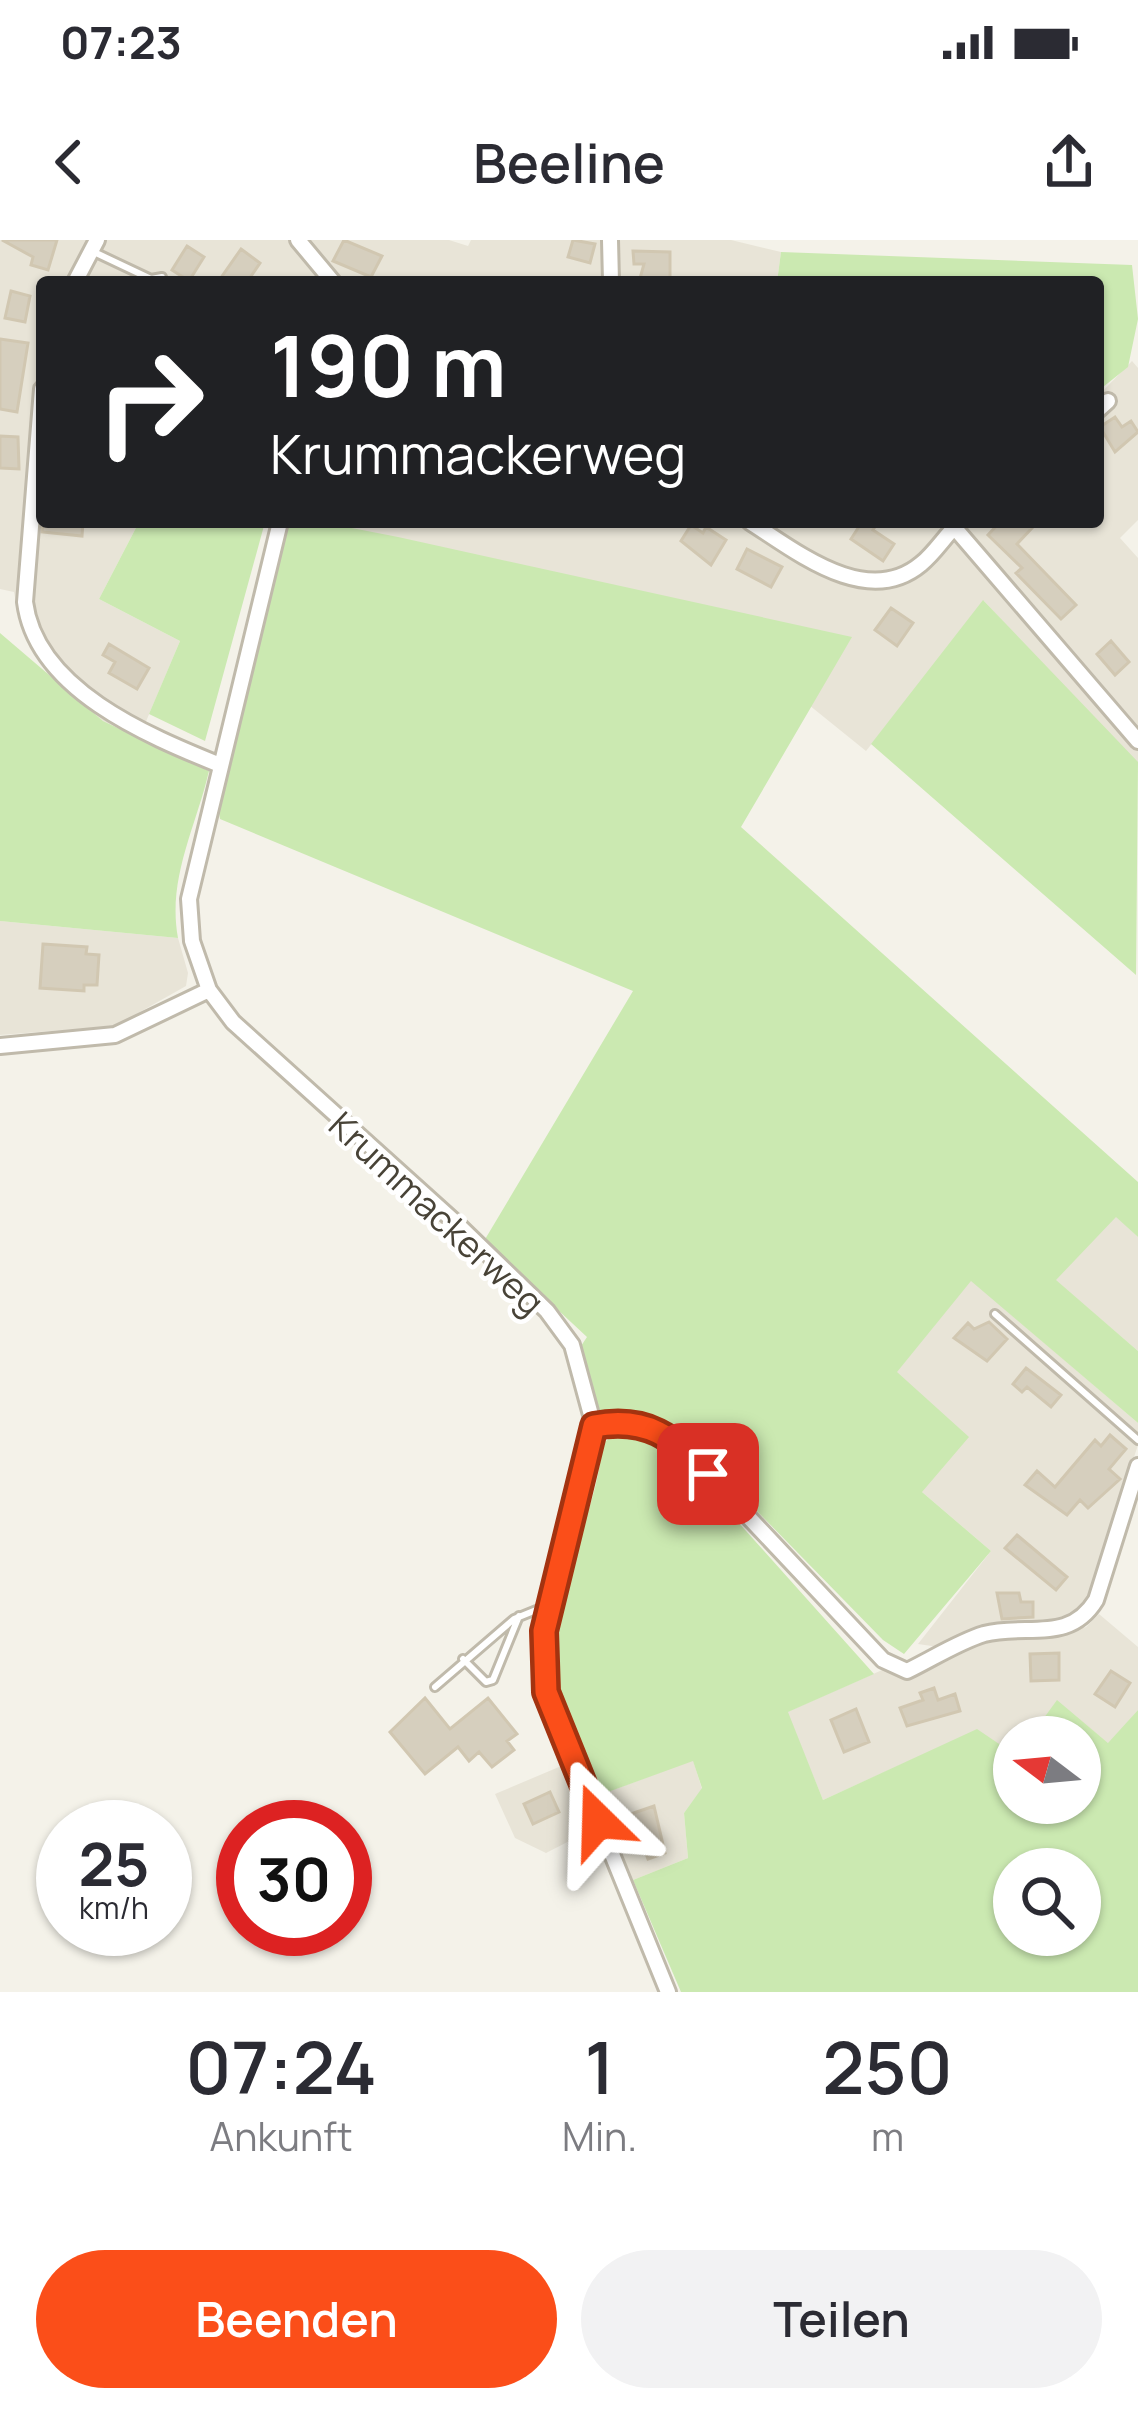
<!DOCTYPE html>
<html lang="de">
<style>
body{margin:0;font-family:Manrope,sans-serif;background:#f2f2f3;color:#2b2b33;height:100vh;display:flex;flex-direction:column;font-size:45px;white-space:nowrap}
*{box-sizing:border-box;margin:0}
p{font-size:39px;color:#7c7c81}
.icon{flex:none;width:66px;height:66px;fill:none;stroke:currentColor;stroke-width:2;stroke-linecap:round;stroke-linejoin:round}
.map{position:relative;height:1752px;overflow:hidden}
.side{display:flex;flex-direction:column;background:#fff;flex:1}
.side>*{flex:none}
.banner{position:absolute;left:36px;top:36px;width:1068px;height:252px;border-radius:12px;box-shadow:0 3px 9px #0004;background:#202124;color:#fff;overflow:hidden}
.needle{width:78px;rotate:286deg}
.controls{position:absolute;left:993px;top:1476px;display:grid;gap:24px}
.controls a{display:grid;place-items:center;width:108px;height:108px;border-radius:50%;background:#fff;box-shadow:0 3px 9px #0004;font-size:60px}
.speed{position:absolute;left:36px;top:1560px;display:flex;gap:24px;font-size:60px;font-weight:700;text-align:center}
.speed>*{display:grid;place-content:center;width:156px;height:156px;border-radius:50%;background:#fff;box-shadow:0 3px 9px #0004;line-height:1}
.speed small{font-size:30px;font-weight:400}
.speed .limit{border:18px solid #d22;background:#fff;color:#111}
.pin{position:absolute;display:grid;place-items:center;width:102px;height:102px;color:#fff;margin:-51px;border-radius:24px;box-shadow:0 6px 18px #0006}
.me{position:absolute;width:132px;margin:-66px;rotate:338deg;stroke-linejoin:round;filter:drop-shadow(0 0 9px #0008)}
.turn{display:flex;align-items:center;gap:42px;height:252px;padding:0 36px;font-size:54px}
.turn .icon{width:156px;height:156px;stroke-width:2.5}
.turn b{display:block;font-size:84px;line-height:102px}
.eta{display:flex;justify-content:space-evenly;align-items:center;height:204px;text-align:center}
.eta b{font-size:72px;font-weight:600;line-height:84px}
.action{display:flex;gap:24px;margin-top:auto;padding:24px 36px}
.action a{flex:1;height:138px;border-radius:72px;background:#fb4e19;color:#fff;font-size:48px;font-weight:600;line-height:138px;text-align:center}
.action a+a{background:#f2f2f3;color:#2b2b33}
.status{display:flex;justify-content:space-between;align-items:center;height:84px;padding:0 60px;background:#fff;direction:ltr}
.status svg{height:33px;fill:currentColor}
header{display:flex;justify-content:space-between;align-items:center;height:156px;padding:0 36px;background:#fff;font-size:54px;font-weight:600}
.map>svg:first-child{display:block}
.residential{fill:#e8e4d7}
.green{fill:#cbe9b1;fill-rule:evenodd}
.building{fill:#d6cfbe;stroke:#d1c7b1;stroke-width:3}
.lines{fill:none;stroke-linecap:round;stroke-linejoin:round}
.lane-casing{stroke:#c0baab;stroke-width:12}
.street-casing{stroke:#c0baab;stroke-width:20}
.lane{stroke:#fff;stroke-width:6}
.street{stroke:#fff;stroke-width:14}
.route-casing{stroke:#a33310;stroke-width:30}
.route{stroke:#fb4e19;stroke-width:21}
.labels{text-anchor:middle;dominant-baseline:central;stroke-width:9;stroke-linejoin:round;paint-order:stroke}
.street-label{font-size:36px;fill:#484337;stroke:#fff}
</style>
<div class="status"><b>07:23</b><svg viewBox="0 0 49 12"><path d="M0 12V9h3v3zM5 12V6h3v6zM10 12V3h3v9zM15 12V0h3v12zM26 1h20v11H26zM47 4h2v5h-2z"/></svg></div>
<header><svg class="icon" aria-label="back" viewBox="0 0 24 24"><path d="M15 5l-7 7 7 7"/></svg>Beeline<svg class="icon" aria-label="share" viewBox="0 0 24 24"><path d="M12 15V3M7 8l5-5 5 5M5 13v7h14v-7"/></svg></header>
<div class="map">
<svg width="1138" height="1752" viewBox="0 0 1138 1752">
<rect width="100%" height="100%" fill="#f4f2e9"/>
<path class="residential" d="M0,0h449l19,6 3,-6h260l50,12 -4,30h-735v240h97l-40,77 81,42 -41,97 -36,-17 -54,-44 -29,-53 -6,-32 -14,-3z
M1132,121l6,7v152l-18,18 18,20v208l-154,-165 -118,150 -57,-46 42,-67 -530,-116h777v-126z
M0,681l178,17 10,35 -2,13 -71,40 -115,9z
M1116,976l22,21v114l-83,-71z
M971,1040l167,143v22l-53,159 -29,16 -65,5 -52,22 -21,-3 73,-93 -69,-59 -26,-120z
M1099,1374l39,33v63l-29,34 -52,-43 -27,36h-16v17l-37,-24 -154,70 -36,-88 102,-45 21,3 82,-32 74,-5 20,-6z
M693,1520l9,29 -18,24 4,45 -55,22 -36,-84z
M566,1524l23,67 -43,22 -31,-15 -20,-44z"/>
<path class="green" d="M781,12l351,13 6,54 -10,48 -30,24v-109h-321z
M139,282h126l-60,219 -56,-27 31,-73 -81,-42z
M287,282h34l77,15 454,100 -111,190 397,355v55l-22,-20 -60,63 82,71v72l-167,-142 -74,91 72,65 -47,55 69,59 -87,103 -21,-14 -216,-221 10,13 -32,-14 -44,-1 -22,-68 8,-12 -103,-96 149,-250 -413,-172 -2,-13z
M983,360l155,162 -2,213 -265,-231z
M0,393l103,88 106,50c-13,56 -42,108 -31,167l-178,-17z
M619,1191h23l36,24 196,219 -86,38 35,88 154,-71 37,25v49h66v-66h-50l27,-37 51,43 30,-33v282h-457l-48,-112 55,-22 -4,-45 18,-25 -9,-27 -96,35c-20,-53 -46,-105 -42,-163 4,-65 43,-121 47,-189zM1014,1629h66v66h-66z"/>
<path class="building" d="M2,0h55l-9,30 -17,-5 2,-8z
M344,0l38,16 -11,21 -38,-16z
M573,0l22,4 -5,19 -22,-6z
M187,6l17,11 -15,24 -17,-11z
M241,9l19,14 -13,19h-29z
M633,11l37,1v30h-31l5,-18h-10z
M11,51l19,5 -5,26 -20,-4z
M0,99l28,4 -11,69 -17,-3z
M1115,177l7,10 9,-6 7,11 -23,20 -15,-25z
M0,196l18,1 1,32 -19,-1z
M43,282h40l-1,14 -40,-4z
M862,282h16l-5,8 21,14 -11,17 -32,-22z
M1000,282h26l6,6 -15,16 59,61 -15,14 -45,-46 6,-5 -34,-33z
M691,285l12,8 3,-6 20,13 -15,25 -30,-24z
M747,309l35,18 -11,20 -34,-18z
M891,368l22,15 -16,23 -22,-16z
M1111,401l18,21 -14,13 -18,-21z
M109,404l40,24 -12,21 -28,-16 6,-11 -12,-7z
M43,704l44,3 -1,7 13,1 -2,30h-13v6l-44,-3z
M989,1082l18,17 -20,22 -33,-23 14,-15 6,6z
M1026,1128l35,27 -10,12 -24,-20 -5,5 -9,-8z
M1110,1195l16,14 -17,20 11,10 -32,29 -8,-8 -13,15 -42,-30 12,-14 18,16 40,-47 6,6z
M1017,1295l50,42 -11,13 -51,-42z
M997,1353h22l2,9h12v15l-31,2z
M1059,1413v27l-28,1 -1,-27z
M1111,1431l19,12 -15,24 -20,-13z
M934,1448l4,12 17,-6 5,17 -53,15 -7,-18 23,-8 -3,-7z
M425,1458l25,31 38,-31 29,36 -10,7 7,9 -22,17 -13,-15 -10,9 -11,-14 -33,27 -35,-42z
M856,1469l13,33 -25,10 -13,-32z
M550,1552l9,20 -26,12 -9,-20z
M654,1566l11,47 -17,6 -7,-19 -7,2 -9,-26z"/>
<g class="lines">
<defs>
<path id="lane" d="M94,12l57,27 11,-2
M995,1074l143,126
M463,1419l23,23 7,-2 26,-64
M435,1447l79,-68 32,-13"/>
<path id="street" d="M298,0l35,42
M610,0l1,42
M75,42l22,-42
M42,149l-17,213c11,87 121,133 195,163
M1098,170l10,-9
M280,282l-91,377 3,42 17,49 24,32 224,202 90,87 25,34 22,81 -50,205 2,61 122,300
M750,282c47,30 117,87 171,42 15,-12 25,-30 39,-42
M954,287l184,214
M0,806l115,-11 94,-45
M594,1186l52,-2 31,17 206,219 24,11c25,-12 51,-29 77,-37 43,-11 85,10 112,-34l42,-134"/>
</defs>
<use href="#lane" class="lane-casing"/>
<use href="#street" class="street-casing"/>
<use href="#lane" class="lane"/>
<use href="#street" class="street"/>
</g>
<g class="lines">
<defs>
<path id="route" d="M598,1581l-52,-129 -2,-61 50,-205c53,-10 79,11 114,48"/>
</defs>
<use href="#route" class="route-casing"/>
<use href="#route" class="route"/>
</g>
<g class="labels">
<g class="street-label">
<text transform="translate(437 973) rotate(43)">Krummackerweg</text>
</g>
</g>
</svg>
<div class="controls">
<a><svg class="needle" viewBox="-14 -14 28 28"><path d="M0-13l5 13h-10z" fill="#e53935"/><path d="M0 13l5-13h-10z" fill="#7c7c81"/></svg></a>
<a><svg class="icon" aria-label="search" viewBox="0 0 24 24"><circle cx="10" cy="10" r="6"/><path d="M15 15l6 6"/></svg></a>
</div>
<div class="speed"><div>25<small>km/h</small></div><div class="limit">30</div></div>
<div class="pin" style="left:708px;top:1234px;background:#d93025"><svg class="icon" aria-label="arrive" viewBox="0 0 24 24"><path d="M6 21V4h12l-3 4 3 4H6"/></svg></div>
<svg class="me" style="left:598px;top:1581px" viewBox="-20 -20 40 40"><path d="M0-17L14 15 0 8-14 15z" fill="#fb4e19" stroke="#fff" stroke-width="4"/></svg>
<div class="banner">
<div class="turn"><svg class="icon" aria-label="right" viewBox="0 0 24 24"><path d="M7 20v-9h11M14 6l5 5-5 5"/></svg><div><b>190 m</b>Krummackerweg</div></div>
</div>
</div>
<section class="side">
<div class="eta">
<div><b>07:24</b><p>Ankunft</p></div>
<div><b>1</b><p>Min.</p></div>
<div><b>250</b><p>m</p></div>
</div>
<div class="action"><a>Beenden</a><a>Teilen</a></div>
</section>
